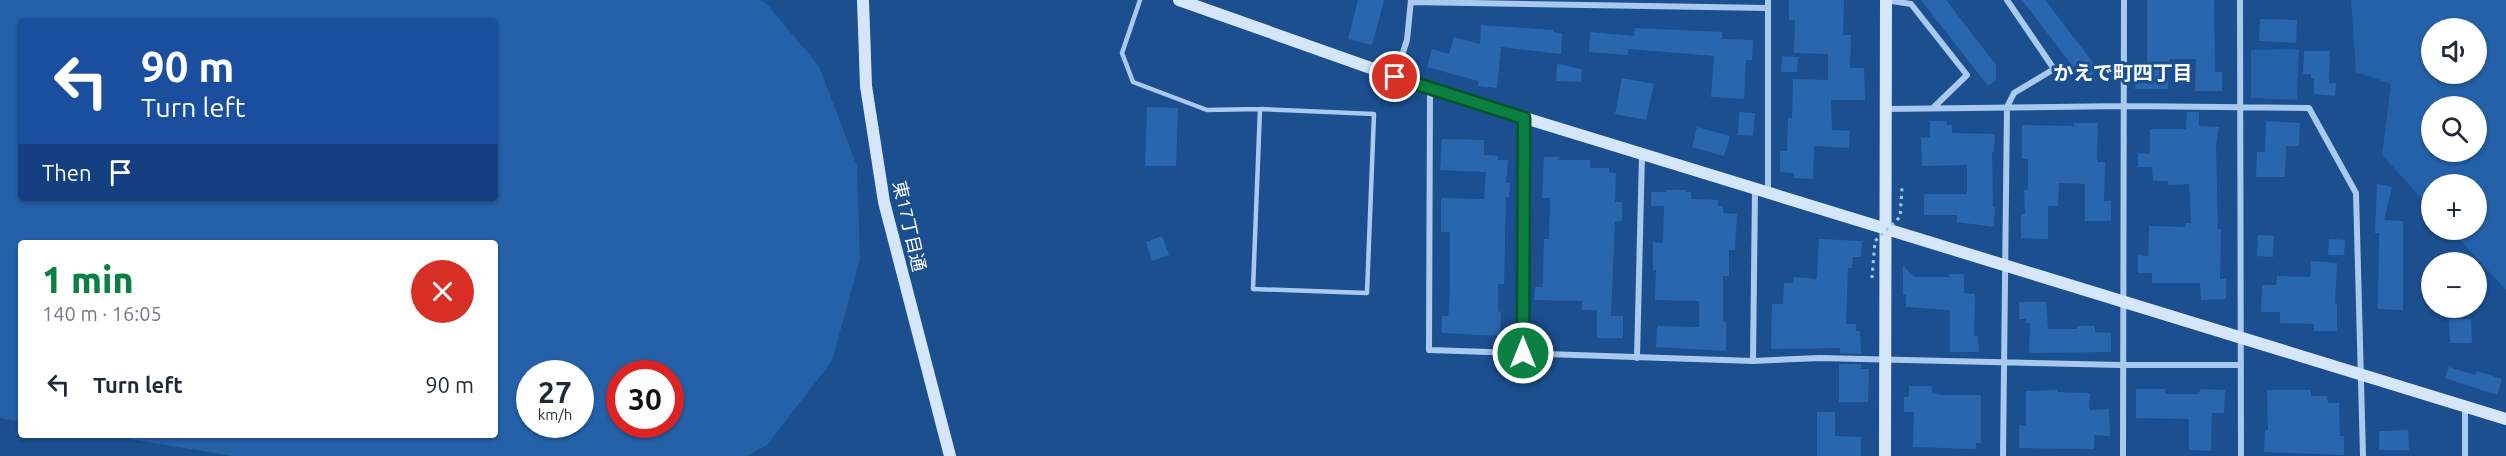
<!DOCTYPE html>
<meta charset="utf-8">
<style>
body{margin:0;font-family:Ubuntu,"Noto Sans JP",sans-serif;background:#f2f2f3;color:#1f2937;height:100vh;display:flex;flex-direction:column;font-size:22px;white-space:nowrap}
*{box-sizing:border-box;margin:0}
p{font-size:20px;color:#747a83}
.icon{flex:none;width:33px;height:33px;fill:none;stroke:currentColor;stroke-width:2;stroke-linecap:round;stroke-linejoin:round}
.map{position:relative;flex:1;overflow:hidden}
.details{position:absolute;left:18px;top:240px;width:480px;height:198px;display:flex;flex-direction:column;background:#fff;border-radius:6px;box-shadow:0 2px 4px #0004}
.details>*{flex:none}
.hud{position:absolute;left:18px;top:18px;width:480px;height:183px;border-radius:6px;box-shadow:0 2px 4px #0004;background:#1a4fa0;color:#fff;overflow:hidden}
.controls{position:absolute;left:2421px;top:18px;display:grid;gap:12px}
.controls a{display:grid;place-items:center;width:66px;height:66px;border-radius:50%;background:#fff;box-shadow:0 2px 4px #0004;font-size:30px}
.speed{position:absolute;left:516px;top:360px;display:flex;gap:12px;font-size:30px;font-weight:700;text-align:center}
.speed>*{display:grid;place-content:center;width:78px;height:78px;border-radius:50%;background:#fff;box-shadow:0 2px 4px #0004;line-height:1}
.speed small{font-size:15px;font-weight:400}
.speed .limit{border:9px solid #d22;background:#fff;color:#111}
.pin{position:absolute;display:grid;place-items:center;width:51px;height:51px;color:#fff;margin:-26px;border:3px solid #fff;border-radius:50%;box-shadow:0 2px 6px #0007}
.me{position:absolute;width:66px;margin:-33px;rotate:0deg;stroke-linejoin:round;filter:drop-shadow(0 0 4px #0008)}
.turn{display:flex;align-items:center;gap:21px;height:126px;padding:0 24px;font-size:27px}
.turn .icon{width:78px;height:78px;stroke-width:2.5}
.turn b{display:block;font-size:42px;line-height:51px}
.then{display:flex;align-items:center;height:57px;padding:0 24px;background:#0003;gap:12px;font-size:22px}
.round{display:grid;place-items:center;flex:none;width:63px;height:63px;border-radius:32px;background:#f2f2f3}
.head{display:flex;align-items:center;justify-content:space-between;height:102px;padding:0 24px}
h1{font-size:36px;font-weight:800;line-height:45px;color:#0b8043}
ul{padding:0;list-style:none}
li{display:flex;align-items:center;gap:18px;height:84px;padding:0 24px}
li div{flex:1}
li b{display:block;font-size:22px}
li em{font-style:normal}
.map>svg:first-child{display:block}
.green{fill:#2461a8;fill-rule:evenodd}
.building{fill:#2a66ad}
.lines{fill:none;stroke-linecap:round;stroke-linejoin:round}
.lane{stroke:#a9c9ee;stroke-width:4.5}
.street{stroke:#a9c9ee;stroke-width:6}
.secondary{stroke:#d6e6fa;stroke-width:12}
.path-bridge{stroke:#a9c9ee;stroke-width:3;stroke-dasharray:3 4.5;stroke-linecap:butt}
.route-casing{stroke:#07532c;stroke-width:15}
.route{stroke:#0b8043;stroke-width:10}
.labels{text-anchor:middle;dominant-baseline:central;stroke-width:6;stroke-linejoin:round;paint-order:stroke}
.street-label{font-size:18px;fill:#fff;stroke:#1b4f8f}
.neighbourhood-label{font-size:20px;font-weight:bold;fill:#fff;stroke:#1b4f8f}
</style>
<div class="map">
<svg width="2506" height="456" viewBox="0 0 2506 456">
<rect width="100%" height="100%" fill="#1b4f8f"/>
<path class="green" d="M0,0h760l6,3 53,63 38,100 3,93 -28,102 -65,84 -20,11h-513l-130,-21h391v-192h-474v179l-21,-4zM21,21h474v177h-474zM530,374h50v50h-50zM620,374h50v50h-50z
M2351,0h155v290l-55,-60h25v-46h-44l-1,25 -49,-54 9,-71 -35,-12zM2432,28h44v46h-44zM2432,106h44v46h-44z
M2299,49l-2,51 -46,-2v-48z"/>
<path class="building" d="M1358,0h26l-12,45 -24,-6z
M1789,0h55l-1,35h8l-1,33h14l1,32h-34l1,30 18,1 -1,17 -35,-2 -1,33 -19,-1v-5l-14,-1v-21h7l1,-33h4l1,-39 35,1v-26l-34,-1 1,-33h-6z
M1921,0h25l50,65v15l-8,6z
M2022,0h23l53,69 -14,12z
M2147,0h67l1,72h7v19h-27l1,-32h-27l-1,30h-33l1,-19h11z
M2260,19l37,1 -1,23 -37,-2z
M1481,25l72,5v2l9,1 -1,21 -60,-7 -4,41 -19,-2v-5l-51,-14 5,-18 17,5 5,-17 26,7z
M1635,28l87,4v7l31,1 -1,20h-6l-2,39 -33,-2 3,-41 -86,-7v6l-39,-3 1,-20 44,4z
M2304,51h26l-1,32h7l-1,13 -21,-2v-15h-3v-5h-8z
M1782,56l16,1 -1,15h-16z
M1557,64l25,5 -1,13 -25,-1z
M1622,78l32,6 -8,36 -31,-6z
M1147,107l31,1 -2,58h-31z
M1739,112l16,1 -2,23 -15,-1z
M2187,112h12v14l20,1 -3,21 2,81h3l-1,50h6v20l-25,1 -1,-17h-48v-10h-14v-18l10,1 1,-30 36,1v-4h6l-2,-39 -21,1v-4h-15l-1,-14h-14v-14l12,1v-25h36z
M1930,121h17v4h5v8l43,1 -1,18h-2l1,55h2l-1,20 -37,-5v-7h-33v-21h43v-29l-45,1 -1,-28 9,-1z
M2266,121l34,2 -1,23h-13l-1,31h-29l1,-25h8z
M2074,123h24l-1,39h8l-1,39h7v20h-26v-37l-26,-1 -1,23h-10v33l-27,-1v-24h4l-1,-24h4v-31h-6v-34l52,1z
M1697,127l33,9 -6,20 -32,-9z
M1442,139l42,1v15l14,1v4h10l-2,23h4l-1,14h-3l-2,87h-6v27l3,1 -1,24 -58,-3v-17h6l1,-5 1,-27v-52h-9v-34l43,1 2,-27 -46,-2z
M1544,157h16l-1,3h31v8h19v4l7,1 -1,29h7v19l-7,1 -4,94h12v22h-26v-28h-15v-9l-48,-1 1,-13h7l1,-5 1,-43h5l1,-41h-8z
M2377,184l15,3 -8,33 19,1v89l-25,-1 1,-76h-4z
M1666,190h20v2h5v7l27,1v6h5v7l14,1 -2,36h-6v26h-6v46h3v29l-70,-4 1,-21 42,1v-26l-44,-1 1,-30h-3v-28l10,1 1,-37h-13v-14h15z
M2258,235l16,1 -1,21 -16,-1z
M1162,236l7,19 -17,6 -6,-19z
M1819,239l43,2 -1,16h-8l-1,11h-4l-2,56h10v7h4l1,23 -21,-1v-5l-69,1 1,-45h11l1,-21h9v-6l24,2z
M2329,239l16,1 -1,15h-16z
M2311,261l26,2 -2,41h2v27h-23v-7l-34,-1v-11h-19l1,-27h14l1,-9 33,1z
M1903,265l11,12h35v-3h15v19l11,1 -1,42h4l1,16h-29v-41l-2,-1 -42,-3v-12h-3z
M2019,302h27l2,27h29v-3h18v6l16,1v19l-82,1 1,-30h-4v-4h-7z
M2449,319h22l1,24h-22z
M1839,364h22v5h8l-1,33h-29z
M2449,367l26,8 2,-4 25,8 -5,16 -52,-17z
M1909,386h23v7l8,2h41v48h-5v6l-63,-2 1,-35h-10v-15h5z
M2136,389h29v5h34l1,-5 25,1 -1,23h-12l-1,38 -22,-1v-31l-53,-1z
M2057,390v2l33,1 -1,17 20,-1 1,27 -16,-1v14l-75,-1v-23l7,1v-35z
M2267,390h44v6h16l1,7h11l1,33h4v19l-80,-3 1,-22h3z
M1817,412h18v24l26,1v19h-44z
M2408,430l1,20h-30v-19z"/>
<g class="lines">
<path class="lane" d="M1140,0l-18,53 11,29 74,28 53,-1
M1260,109l114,5 -7,179 -114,-4z"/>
<path class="street" d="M1768,0v192
M1886,0l25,4 56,71 -34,33
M2240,0l1,456
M1411,2l357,6
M1395,77l12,-37 4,-40
M1430,90l-1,260 324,11 66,-3 303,7h119
M1886,109l239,-3 184,2 47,85 7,263
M1523,353l1,-235
M1637,358l5,-204
M1753,361l2,-172
M2003,456l4,-349 7,-14 40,-24 -47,-69
M2123,456l1,-456
M2465,456v-50"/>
<path class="secondary" d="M863,0l3,86 18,116 66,254
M1179,0l251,89 1076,330
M1885,456l1,-456"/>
<path class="path-bridge" d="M1872,278l3,-37 25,-24 2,-29"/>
</g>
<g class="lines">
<defs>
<path id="route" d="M1395,77l129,41 -1,235"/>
</defs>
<use href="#route" class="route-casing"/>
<use href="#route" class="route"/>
</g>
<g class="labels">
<g class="street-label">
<text transform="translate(910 226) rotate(77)">東17丁目通</text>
</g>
<g class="neighbourhood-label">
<text x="2123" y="72">かえで町四丁目</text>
</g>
</g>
</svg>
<div class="controls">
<a><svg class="icon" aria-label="sound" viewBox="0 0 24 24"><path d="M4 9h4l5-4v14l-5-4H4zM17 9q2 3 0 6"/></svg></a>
<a><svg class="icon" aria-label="search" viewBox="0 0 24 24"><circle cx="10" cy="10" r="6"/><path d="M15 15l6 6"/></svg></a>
<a>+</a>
<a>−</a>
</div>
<div class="speed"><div>27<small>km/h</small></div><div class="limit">30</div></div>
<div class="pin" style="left:1395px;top:77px;background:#d93025"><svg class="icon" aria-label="arrive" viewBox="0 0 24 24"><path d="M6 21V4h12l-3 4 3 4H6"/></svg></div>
<svg class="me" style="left:1523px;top:353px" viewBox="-20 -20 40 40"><circle r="17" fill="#0b8043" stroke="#fff" stroke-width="3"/><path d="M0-11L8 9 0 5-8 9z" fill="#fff"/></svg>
<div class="hud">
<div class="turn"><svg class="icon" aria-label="left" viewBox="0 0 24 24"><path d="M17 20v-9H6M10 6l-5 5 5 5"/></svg><div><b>90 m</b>Turn left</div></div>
<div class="then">Then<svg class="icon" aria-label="arrive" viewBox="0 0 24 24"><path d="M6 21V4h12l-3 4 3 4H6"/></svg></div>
</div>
<section class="details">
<div class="head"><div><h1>1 min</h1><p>140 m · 16:05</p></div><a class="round" style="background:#d93025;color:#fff"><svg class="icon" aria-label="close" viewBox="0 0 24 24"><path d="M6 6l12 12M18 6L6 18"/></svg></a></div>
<ul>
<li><svg class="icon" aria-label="left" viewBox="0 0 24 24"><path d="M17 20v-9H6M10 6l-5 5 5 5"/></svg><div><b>Turn left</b></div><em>90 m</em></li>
</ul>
</section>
</div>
